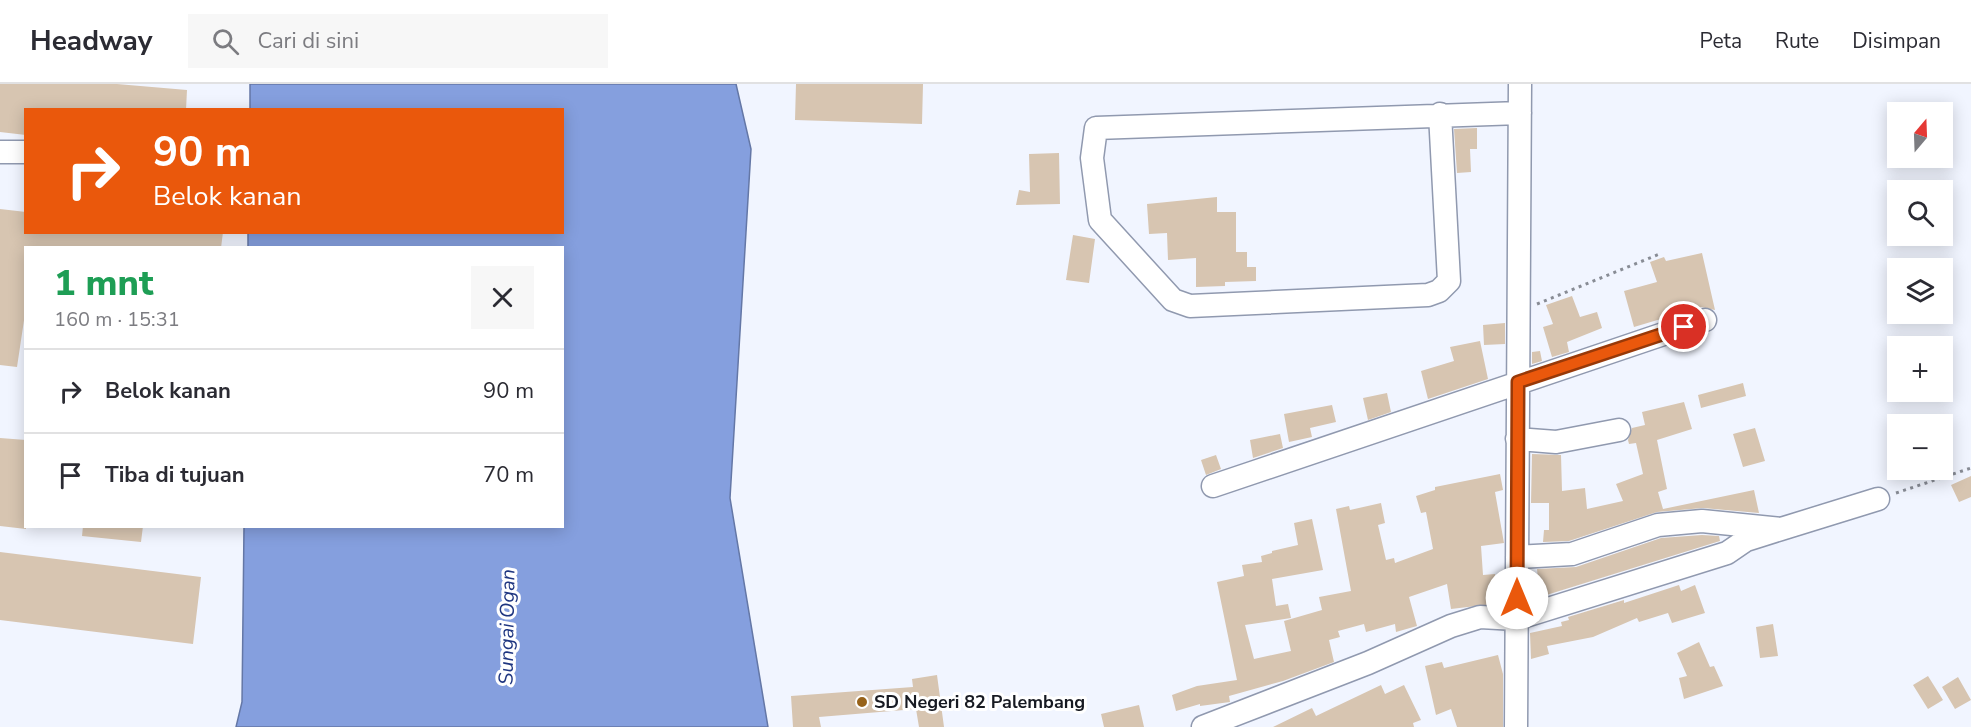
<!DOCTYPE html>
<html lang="id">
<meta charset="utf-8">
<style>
body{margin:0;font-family:"Nunito Sans",sans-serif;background:#f7f7f7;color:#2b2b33;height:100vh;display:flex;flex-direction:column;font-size:22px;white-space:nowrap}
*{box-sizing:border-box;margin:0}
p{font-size:20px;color:#7c7c81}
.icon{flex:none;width:33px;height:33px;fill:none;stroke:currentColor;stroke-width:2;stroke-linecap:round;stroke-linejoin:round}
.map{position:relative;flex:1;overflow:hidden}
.drawer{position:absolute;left:24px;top:162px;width:540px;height:282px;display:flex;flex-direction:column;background:#fff;border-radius:0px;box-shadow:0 3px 15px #0003}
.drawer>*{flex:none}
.hud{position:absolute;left:24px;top:24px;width:540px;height:126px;border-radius:0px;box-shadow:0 3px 15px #0003;background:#ea580c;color:#fff;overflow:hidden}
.needle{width:39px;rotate:19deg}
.fabs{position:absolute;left:1887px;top:18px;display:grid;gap:12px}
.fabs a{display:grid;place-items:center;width:66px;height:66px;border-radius:0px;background:#fff;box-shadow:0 3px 15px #0003;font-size:30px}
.pin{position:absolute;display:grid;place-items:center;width:51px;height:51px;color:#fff;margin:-26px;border:3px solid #fff;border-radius:50%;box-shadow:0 2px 6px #0007}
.me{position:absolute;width:66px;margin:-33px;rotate:0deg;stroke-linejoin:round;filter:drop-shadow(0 0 4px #0008)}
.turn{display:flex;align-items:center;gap:21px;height:126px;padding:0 30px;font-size:27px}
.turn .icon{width:78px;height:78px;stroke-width:2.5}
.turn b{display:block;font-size:42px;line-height:51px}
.round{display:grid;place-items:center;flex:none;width:63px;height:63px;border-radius:0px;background:#f7f7f7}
.overview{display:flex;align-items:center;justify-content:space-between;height:102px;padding:0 30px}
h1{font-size:36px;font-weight:800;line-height:45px;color:#1e9e55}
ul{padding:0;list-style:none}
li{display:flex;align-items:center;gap:18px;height:84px;padding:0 30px;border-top:2px solid #e1e1e2}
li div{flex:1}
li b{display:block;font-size:22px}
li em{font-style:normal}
header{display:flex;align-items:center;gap:36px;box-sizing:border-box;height:84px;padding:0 30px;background:#fff;border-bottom:2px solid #e1e1e2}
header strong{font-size:28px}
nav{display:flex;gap:33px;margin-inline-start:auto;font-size:21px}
.search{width:420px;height:54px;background:#f7f7f7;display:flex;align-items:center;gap:15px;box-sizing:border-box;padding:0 21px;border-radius:0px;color:#7c7c81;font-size:22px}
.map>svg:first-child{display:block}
.water{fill:#859fde;stroke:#6477a6;stroke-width:1.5}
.building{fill:#d7c5b1}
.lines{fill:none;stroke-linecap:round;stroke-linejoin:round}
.minor-casing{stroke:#9099af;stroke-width:25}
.path{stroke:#888c95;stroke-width:3;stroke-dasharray:3 4.5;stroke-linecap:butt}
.minor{stroke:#fff;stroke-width:22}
.route-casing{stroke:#983908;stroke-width:15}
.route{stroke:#ea580c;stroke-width:10}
.poi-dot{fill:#976219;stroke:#fff;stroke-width:2}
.labels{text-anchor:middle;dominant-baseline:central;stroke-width:6;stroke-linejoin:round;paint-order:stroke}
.poi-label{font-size:18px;font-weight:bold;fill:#171a22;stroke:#fff;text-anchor:start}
.water-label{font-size:20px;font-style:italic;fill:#1f3680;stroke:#fff}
</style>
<header>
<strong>Headway</strong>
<div class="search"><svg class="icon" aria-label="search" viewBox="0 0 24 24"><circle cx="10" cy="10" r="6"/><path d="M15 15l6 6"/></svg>Cari di sini</div>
<nav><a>Peta</a><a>Rute</a><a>Disimpan</a></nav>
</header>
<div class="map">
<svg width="1971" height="643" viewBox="0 0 1971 643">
<rect width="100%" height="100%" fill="#f1f5ff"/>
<path class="water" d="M250,0h486l15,65 -21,349 38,229h-532l6,-25 2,-175 318,-1v-278l-314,-1v-15h314v-122l-312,-1z"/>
<path class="building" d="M0,0h117l70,6 -1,20h-160v25l-26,-3z
M796,0h127l-1,40 -127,-4z
M1477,44v21h-7l1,23 -14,1 -3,-44z
M1059,69l1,51 -44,1 3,-15 11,2 -1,-38z
M1217,113v15h19v40h11v15h9v14l-31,1v4l-29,1v-29l-28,2 -1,-27 -18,1 -2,-30z
M0,125l26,3v20h197l-2,16h-195v59l-9,60 -17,-2z
M1073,151l22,4 -6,44 -23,-3z
M1702,169l13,57 -14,-3 -67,20 -10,-36 33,-9 -7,-20 14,-5 2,4z
M1572,212l8,21 17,-5 5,16 -35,14 2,10 -17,5 -9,-30 10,-3 -7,-19z
M1505,239v21l-21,1 -1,-20z
M1480,257l8,38 -60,20 -7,-28 33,-10 -4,-14z
M1540,267l2,10 -10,3v-12z
M1743,299l3,13 -45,12 -3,-13z
M1387,309l4,19 -23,8 -5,-22z
M1684,318l8,27 -35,11 10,49 -9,3 5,17 91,-19 5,23 -56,-5 -46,4 -88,29 -26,1 1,-12h5v-27h-18l1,-49 29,1 1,36 23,-3 2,21 36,-8 -7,-17 27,-10 -7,-31 -7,1 -1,-4 4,-12 13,-3 -3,-13z
M1332,321l4,17 -26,6 2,9 -23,5 -5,-28z
M1755,344l10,33 -22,6 -10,-33z
M1280,350l3,14 -30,10 -3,-18z
M0,354l26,2v89l-26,-3z
M1216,371l5,14 -15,6 -5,-15z
M1500,390l3,16 -8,2 9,51 -23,3 2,29 12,-1 1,24h-4l1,6 -42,5 -4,-25 -38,13 8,29 -21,6 -1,-8 -29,8 -2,-8 -26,7 2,6 -11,3 5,22 -51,19 -54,15 1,6 -30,4v-2l-24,7 -4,-16 25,-9 40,-6 -20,-98 27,-6 -2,-11 20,-3 -1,-6 11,-3v-2l26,-6 -4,-22 18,-4 11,51 -51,9 4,27 12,-2 3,14 -46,7 9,34 37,-8 -7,-30 38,-11 -3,-13 32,-6 -15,-82 13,-3 1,4 31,-7 4,20 -7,2 8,35 8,-2 1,5 38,-14 -7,-37 -5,1 -5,-17 19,-6v-3z
M1971,392v21l-12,5 -8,-17z
M83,442h60l-2,16 -59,-6z
M1702,451l17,1 1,5 -180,56 -3,-28 39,-2 85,-29z
M0,468l201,25 -8,67 -193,-24z
M1679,501l2,6 14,-6 10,28 -33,10 -4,-10 -29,9 -2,-4 -44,19 -46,9 2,8 -18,5 -1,-26 32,-7 -1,-4 8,-2 -1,-3 56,-17v3z
M1773,540l5,32 -18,2 -4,-31z
M1699,558l11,25 4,-1 9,20 -39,13 -5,-21 8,-2 -10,-23z
M1498,571l5,19v53h-46l-6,-18 -15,6 -11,-49 17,-4 2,6z
M937,591l7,52h-25l-3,-18 -97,8 2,10h-28l-2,-31 122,-9 -1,-8z
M1928,592l15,24 -15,9 -15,-24z
M1958,593l13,23 -16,9 -13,-22z
M1381,601l4,9 19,-9 17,35 -8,3 1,4h-141l39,-19 4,8z
M1139,621l5,22h-40l-3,-13z"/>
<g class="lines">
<defs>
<path id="minor" d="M1440,30l9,167 -10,10 -11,4 -238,11 -17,-6 -73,-80 -8,-62 4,-30 424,-15
M0,68h26
M1517,355l39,3 63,-12
M1213,402l492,-166
M1517,473l55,-3 86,-29 44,-4 79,8 97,-30
M1203,643l165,-64 83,-37 29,-9 36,2 211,-66 19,-13 35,-11
M1516,643l4,-643"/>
</defs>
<use href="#minor" class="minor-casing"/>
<path class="path" d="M1537,220l125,-51
M1896,409l75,-25"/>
<use href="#minor" class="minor"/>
</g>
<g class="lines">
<defs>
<path id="route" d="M1517,514l1,-216 166,-55"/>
</defs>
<use href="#route" class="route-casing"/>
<use href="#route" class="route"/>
</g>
<circle class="poi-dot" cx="862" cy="618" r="6"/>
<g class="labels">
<g class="poi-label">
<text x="874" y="618">SD Negeri 82 Palembang</text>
</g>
<g class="water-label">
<text transform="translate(507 543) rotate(-89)">Sungai Ogan</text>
</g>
</g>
</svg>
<div class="fabs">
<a><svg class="needle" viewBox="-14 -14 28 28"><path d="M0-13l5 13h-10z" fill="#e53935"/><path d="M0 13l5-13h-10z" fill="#7c7c81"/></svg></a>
<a><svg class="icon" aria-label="search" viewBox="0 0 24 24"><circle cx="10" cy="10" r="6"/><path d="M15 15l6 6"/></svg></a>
<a><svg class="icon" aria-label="layers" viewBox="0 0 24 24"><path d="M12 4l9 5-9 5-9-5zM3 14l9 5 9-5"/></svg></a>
<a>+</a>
<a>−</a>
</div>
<div class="pin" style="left:1684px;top:243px;background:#d93025"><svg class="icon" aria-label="arrive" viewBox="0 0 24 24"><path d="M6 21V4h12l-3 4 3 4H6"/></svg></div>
<svg class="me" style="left:1517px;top:514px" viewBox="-20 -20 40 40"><circle r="19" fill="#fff"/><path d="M0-13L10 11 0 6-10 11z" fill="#ea580c"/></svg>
<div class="hud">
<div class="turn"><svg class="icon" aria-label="right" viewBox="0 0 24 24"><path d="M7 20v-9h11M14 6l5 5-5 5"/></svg><div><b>90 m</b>Belok kanan</div></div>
</div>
<section class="drawer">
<div class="overview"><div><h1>1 mnt</h1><p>160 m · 15:31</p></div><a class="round"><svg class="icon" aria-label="close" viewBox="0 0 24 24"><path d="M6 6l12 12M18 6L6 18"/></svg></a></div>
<ul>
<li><svg class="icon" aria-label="right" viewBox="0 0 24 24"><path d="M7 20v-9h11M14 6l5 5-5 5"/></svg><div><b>Belok kanan</b></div><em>90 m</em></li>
<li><svg class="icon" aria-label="arrive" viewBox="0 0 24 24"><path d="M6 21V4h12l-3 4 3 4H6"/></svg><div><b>Tiba di tujuan</b></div><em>70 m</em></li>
</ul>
</section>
</div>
